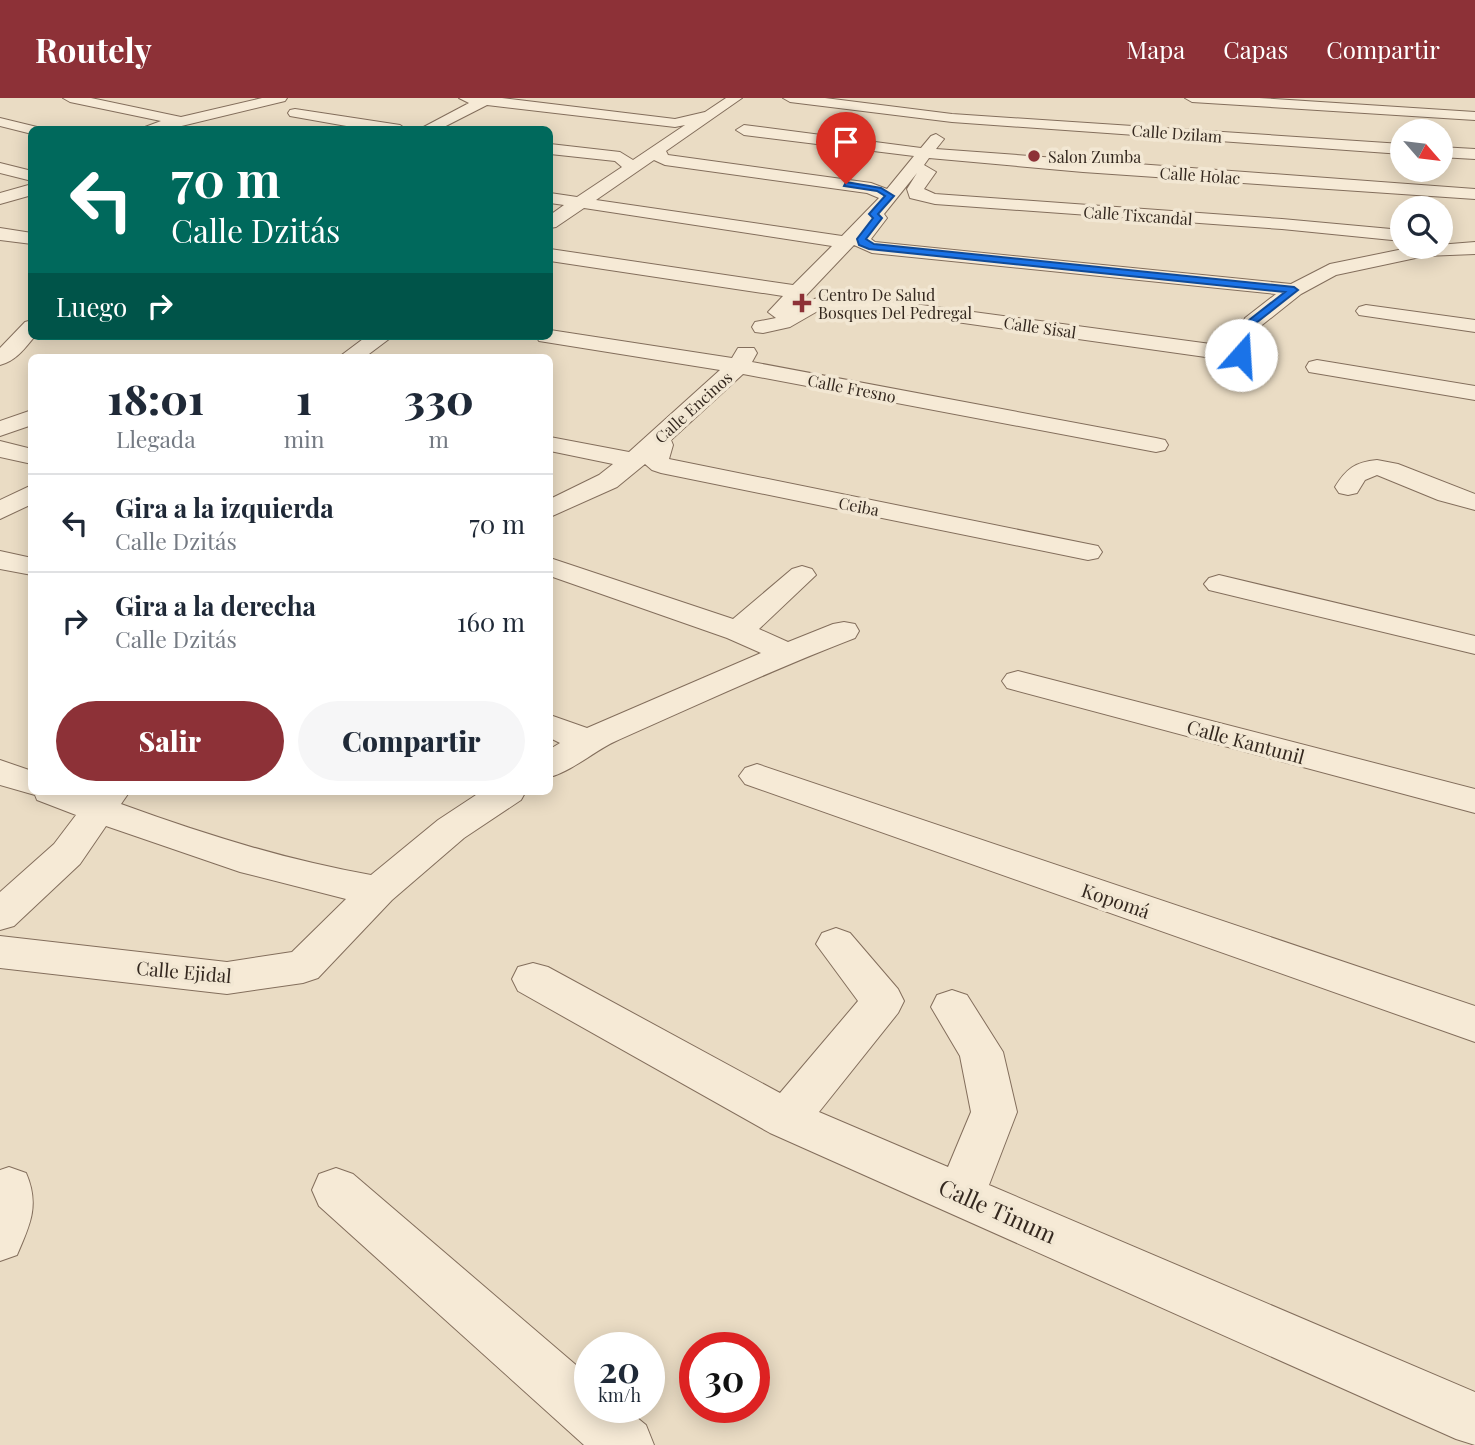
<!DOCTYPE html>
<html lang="es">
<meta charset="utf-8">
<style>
body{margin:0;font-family:"Playfair Display",serif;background:#f6f6f7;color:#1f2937;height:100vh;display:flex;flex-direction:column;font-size:26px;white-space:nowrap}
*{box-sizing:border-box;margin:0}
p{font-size:23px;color:#747a83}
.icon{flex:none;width:38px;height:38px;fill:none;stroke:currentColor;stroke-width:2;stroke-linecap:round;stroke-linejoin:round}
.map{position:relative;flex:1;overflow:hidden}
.panel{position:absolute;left:28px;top:256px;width:525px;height:441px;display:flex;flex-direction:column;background:#fff;border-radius:10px;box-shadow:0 4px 18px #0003}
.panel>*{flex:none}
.guide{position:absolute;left:28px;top:28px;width:525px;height:214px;border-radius:10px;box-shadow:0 4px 18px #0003;background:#00695c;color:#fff;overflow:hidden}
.needle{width:46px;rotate:118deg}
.fabs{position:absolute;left:1390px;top:21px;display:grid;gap:14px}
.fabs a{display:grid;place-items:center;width:63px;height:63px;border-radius:50%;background:#fff;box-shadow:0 4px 18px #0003;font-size:35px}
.speed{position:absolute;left:574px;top:1234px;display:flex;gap:14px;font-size:35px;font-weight:700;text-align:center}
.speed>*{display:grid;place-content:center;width:91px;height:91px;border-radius:50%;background:#fff;box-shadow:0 4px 18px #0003;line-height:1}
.speed small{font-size:18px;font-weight:400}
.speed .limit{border:10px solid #d22;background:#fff;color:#111}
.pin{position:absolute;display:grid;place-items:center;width:60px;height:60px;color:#fff;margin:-72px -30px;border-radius:50% 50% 50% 0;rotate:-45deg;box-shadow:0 0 7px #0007}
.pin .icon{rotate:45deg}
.me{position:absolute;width:77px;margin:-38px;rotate:19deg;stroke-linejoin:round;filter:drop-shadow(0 0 5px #0008)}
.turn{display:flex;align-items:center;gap:24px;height:147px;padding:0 28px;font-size:32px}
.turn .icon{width:91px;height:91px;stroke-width:2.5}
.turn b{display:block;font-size:49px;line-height:60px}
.then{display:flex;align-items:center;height:66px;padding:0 28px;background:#0003;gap:14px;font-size:26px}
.eta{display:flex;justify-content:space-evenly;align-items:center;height:119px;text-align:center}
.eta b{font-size:42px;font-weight:800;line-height:49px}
.button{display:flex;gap:14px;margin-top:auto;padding:14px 28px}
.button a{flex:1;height:80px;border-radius:42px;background:#8d3137;color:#fff;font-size:28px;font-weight:800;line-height:80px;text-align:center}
.button a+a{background:#f6f6f7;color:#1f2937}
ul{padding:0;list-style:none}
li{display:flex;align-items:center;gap:21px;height:98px;padding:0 28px;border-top:2px solid #e0e1e3}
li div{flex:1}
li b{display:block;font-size:26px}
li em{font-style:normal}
header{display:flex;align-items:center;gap:42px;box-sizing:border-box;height:98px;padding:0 35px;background:#8d3137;color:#fff}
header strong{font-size:33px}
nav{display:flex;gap:38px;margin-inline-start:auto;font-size:24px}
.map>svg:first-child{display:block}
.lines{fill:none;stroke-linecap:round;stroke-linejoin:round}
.minor-casing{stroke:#836e5c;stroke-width:2}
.minor{fill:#f6ead6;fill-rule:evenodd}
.route{fill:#1a73e8;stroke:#114b97;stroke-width:2}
.poi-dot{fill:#8d3137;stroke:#f2e7d3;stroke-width:2.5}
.labels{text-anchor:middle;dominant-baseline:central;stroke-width:7;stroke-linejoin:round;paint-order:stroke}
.far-street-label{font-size:16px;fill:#34281f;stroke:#f2e7d3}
.far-poi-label{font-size:16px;fill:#34281f;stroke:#f2e7d3;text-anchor:start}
.street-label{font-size:19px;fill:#34281f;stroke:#f2e7d3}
.near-street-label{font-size:23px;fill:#34281f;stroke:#f2e7d3}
</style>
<header>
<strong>Routely</strong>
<nav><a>Mapa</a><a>Capas</a><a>Compartir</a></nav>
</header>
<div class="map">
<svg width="1475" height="1347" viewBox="0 0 1475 1347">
<rect width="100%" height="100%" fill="#eadcc4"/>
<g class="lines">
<defs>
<path id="minor" d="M63,0h28l90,19 81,-19h25l-2,3 -120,29h-28l24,-9 -91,-19z
M459,0h43l173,21 30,-7 21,-14h16l-76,53 2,4 203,28 16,6 27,-33 -170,-21 -8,-5 8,-5 177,23 10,-12 5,-2 8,5 -8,10 539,40v10l-392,-27 -154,-14 -5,7 12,7 -12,17 11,5 347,25 120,11v11l-120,-12 -347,-25 -25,-6 -3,-9 10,-16 -33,41 3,4 -16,21 4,3 416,42 39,-20 83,-17 62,-5v12l-50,2 -89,19 -35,19 -39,31 -13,35 -8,2 -327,-46 -91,-8 -33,19 -27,6 -8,-1 -3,-5 3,-5 21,-4 -8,-6 15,-16 -233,-35v-12l243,36 39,-39 -248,-38 -28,19 -6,1v-13l14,-10 -14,-2v-10l27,4 45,-30 -7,-6 -65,-7v-10l70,8 13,8 52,-35 -10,2 -188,-22 -49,25h-20l51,-27zM654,62l11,5 202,28 12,5 -37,38 -246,-36zM854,147l18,8 404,41 -31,24 -12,29 -319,-43 -91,-8 -26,9z
M783,0h42l127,16 450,30v10l-450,-32 -162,-20z
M1185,0h74l216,14v8l-283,-18z
M295,11l105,16 7,5h-38l-79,-14 -2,-3 2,-3z
M0,20l37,9 2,3h-7v4l-32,-8z
M1440,49l35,2v10l-35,-2z
M0,65l32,8v10l-32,-8z
M32,86v11l-32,9v-11z
M0,130l32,5v11l-32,-4z
M1366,207l109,15v12l-116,-17 -3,-4 3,-4z
M32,222v16h3c-10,12 -19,25 -35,29v-17l25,-26z
M550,232l182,28 6,-10h16l3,5 -5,9 404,76 9,2 3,5 -3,5 -9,2 -413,-78 -72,66 2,5 -4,14 419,85 10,2 4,6 -4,6 -10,2 -427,-87 -9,-3 -7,-6 -28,23 -67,30v-18l49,-24 14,-11 -63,-13v-14l79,15 91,-82 -181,-29 -3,-5h14z
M367,238h26l-28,21h-26z
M1317,262l158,26v14l-166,-28 -3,-5 3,-5z
M32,312v15l-32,11v-15z
M0,343l32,8v15l-32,-7z
M1377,362l21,4 77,30v16l-37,-10 -61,-25 -12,5 -8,13 -9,2 -9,-2 -4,-6c11,-18 20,-25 42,-27z
M32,387v19l-32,15v-19z
M0,453l32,7v17l-32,-6z
M550,460l183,61 59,-50 10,-3 10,3 4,6 -57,54 29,13 45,-18 11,-2 11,2 4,7 -4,7c-81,31 -160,68 -239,103 -22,10 -42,29 -66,36v-28l10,-6 -10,-5v-23l37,13 174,-75 -34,-15 -177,-62z
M1219,477l256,61v18l-266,-64 -5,-6 5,-6z
M1018,573l457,118v24l-468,-125 -5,-7 5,-7z
M0,662l32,11v20l59,2 2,-2h37l-9,13c82,30 164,56 250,71l67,-55 44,-29h44l-5,9 -57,38 -72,62 -74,78 -15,5 -76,11 -227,-26v-32l227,26 65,-10 54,-53 -106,-27 -134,-46 -26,38 -66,62 -14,4v-38l54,-48 22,-29 -39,-15 -2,-5 -35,-10z
M757,666l718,242v36l-730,-258 -6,-8 6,-8z
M836,830l14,5 48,56 6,12 -6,12 -79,99 129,55 23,-55 -11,-56 -29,-49 6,-12 15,-5 15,5 36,57 14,60 -28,73 486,207v53l-19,-6 -686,-306 -252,-142 -6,-12 6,-12 15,-4 15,4 232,126 78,-92 -42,-57 6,-11z
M9,1069l17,6c14,32 4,52 -9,82l-17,6v-91z
M336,1070l17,6 237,203v30h34l22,18 8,20h-70l-265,-239 -7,-16 7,-16z"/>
</defs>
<use href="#minor" class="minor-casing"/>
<use href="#minor" class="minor"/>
</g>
<path class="route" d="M846,84l35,6 13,8 -16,18 4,4 -16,21 8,5 420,43 4,3 -42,33 -10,32 -5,3 -5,-3 13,-35 36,-28 -416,-43 -10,-4 -2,-6 16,-21 -4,-4 16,-18 -8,-5 -33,-5z"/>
<g class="poi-dot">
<circle cx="1034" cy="58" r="7"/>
<path d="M798.5 194.5h7v7h7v7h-7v7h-7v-7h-7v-7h7z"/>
</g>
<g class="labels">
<g class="far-street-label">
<text transform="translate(1177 35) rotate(4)">Calle Dzilam</text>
<text transform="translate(1200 77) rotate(4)">Calle Holac</text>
<text transform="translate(1138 117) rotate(4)">Calle Tixcandal</text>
<text transform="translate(1040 229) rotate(8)">Calle Sisal</text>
<text transform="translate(852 290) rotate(11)">Calle Fresno</text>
<text transform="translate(693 309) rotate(-42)">Calle Encinos</text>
<text transform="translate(859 408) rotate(11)">Ceiba</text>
</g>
<g class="far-poi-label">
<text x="1048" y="58">Salon Zumba</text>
<text x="818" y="196">Centro De Salud<tspan x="818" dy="18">Bosques Del Pedregal</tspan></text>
</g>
<g class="street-label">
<text transform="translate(1246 643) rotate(15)">Calle Kantunil</text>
<text transform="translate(1116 802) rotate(19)">Kopomá</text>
<text transform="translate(184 873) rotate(5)">Calle Ejidal</text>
</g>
<g class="near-street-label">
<text transform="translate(998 1112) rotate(24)">Calle Tinum</text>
</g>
</g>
</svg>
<div class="fabs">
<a><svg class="needle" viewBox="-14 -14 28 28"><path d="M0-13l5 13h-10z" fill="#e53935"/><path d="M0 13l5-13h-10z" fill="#747a83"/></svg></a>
<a><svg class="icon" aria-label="search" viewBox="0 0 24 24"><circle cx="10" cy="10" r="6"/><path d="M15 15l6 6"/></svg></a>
</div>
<div class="speed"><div>20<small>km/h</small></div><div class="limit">30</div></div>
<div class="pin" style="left:846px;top:86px;background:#d93025"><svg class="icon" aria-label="arrive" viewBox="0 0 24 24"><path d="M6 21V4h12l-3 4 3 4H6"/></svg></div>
<svg class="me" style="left:1241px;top:257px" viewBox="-20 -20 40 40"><circle r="19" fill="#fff"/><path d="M0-13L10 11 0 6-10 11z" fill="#1a73e8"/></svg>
<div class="guide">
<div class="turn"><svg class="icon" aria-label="left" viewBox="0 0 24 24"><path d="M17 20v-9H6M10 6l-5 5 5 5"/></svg><div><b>70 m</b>Calle Dzitás</div></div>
<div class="then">Luego<svg class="icon" aria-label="right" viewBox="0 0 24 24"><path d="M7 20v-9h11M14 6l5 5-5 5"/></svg></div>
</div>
<section class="panel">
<div class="eta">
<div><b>18:01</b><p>Llegada</p></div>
<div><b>1</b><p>min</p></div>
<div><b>330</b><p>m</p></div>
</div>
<ul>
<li><svg class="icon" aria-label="left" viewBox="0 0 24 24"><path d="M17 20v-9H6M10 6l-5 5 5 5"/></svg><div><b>Gira a la izquierda</b><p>Calle Dzitás</p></div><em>70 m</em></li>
<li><svg class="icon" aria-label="right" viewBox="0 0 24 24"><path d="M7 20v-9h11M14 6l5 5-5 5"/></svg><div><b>Gira a la derecha</b><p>Calle Dzitás</p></div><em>160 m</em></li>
</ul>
<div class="button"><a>Salir</a><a>Compartir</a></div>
</section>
</div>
